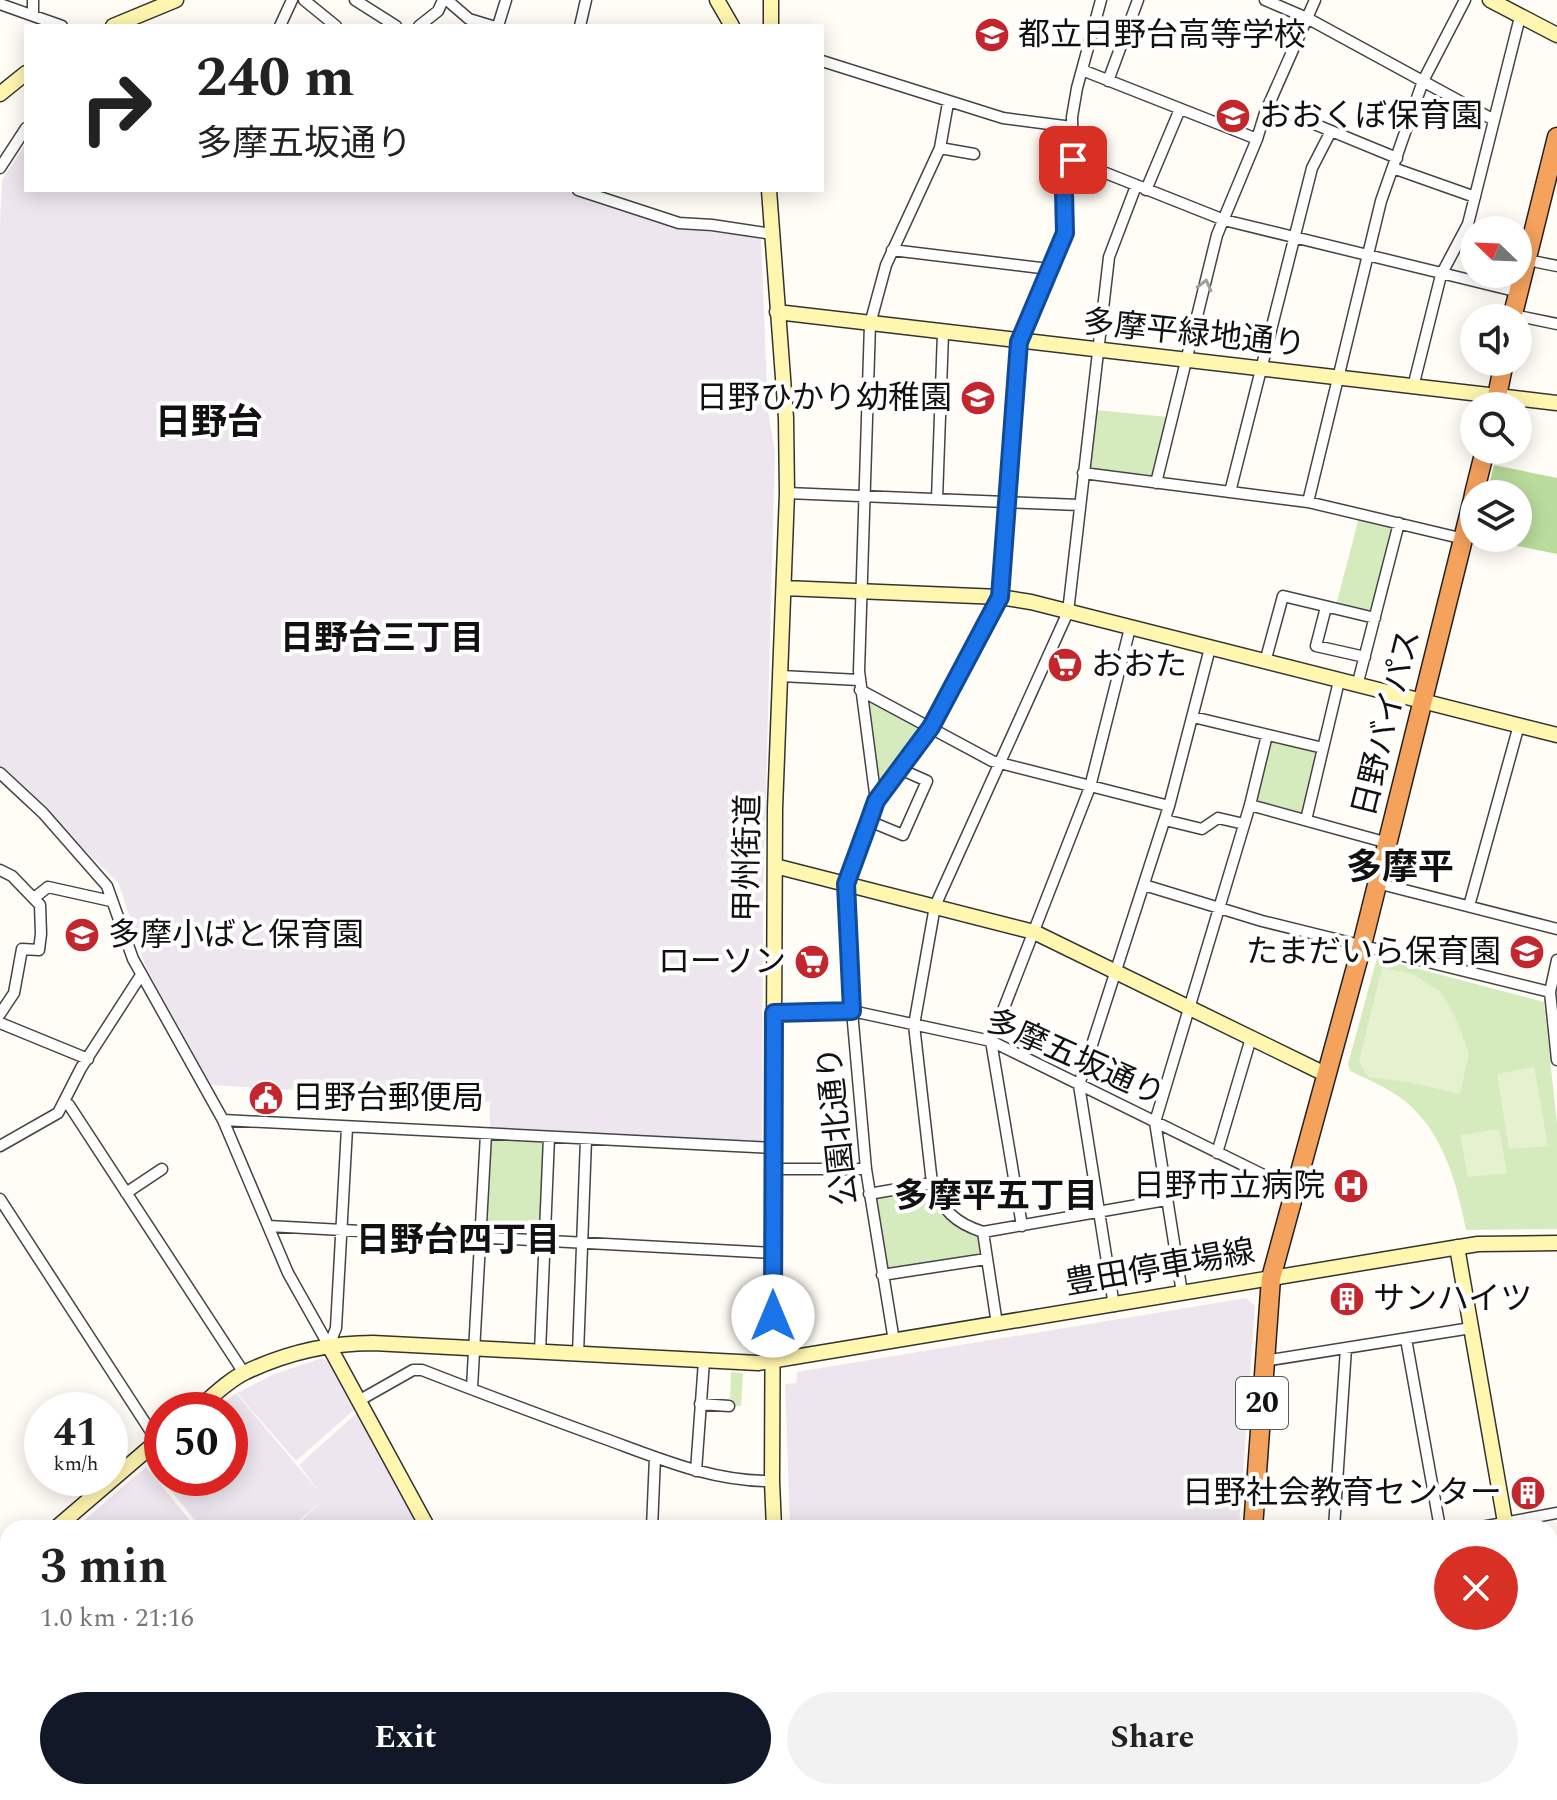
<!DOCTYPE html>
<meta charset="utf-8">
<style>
body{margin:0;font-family:Spectral,"Noto Sans JP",serif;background:#f2f2f2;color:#222;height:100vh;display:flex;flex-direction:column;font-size:30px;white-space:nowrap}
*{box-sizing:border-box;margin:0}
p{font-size:26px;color:#767676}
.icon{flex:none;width:44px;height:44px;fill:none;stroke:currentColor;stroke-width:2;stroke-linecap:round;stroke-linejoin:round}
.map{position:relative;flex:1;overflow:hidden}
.panel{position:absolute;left:0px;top:1520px;width:1558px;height:280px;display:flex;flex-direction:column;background:#fff;border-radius:24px 24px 0 0;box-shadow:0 4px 20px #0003}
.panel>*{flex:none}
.guide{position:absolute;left:24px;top:24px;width:800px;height:168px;border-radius:0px;box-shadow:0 4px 20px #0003;background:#fff;color:#222;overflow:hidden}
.needle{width:52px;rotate:293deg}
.controls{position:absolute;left:1460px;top:216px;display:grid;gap:16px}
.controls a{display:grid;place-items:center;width:72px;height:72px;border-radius:50%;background:#fff;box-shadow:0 4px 20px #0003;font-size:40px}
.speed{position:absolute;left:24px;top:1392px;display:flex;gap:16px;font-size:40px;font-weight:700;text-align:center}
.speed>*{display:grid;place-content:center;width:104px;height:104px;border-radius:50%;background:#fff;box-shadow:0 4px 20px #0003;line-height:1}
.speed small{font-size:20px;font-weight:400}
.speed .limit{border:12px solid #d22;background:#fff;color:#111}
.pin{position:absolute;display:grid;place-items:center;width:68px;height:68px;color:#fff;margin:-34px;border-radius:16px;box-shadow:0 4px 12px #0006}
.me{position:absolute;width:88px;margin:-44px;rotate:0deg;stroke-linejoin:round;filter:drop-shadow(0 0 6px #0008)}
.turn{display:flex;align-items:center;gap:28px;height:168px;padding:0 40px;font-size:36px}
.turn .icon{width:104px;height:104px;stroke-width:2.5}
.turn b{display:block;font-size:56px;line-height:68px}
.round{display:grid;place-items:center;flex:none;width:84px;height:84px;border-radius:42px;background:#f2f2f2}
.head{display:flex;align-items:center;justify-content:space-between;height:136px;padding:0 40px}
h1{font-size:48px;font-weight:700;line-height:60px}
.action{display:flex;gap:16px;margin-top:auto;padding:16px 40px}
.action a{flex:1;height:92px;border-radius:48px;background:#111827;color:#fff;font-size:32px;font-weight:700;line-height:92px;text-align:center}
.action a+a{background:#f2f2f2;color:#222}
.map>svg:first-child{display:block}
.industrial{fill:#eee6ef}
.green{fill:#d5ebbd}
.forest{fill:#b9dc9c}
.pitch{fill:#e6f2cf}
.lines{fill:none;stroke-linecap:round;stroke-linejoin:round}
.street-casing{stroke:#444;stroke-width:13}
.secondary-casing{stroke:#333;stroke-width:17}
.highway-casing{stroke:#222;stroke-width:21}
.street{stroke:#fff;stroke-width:10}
.secondary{stroke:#fff6b0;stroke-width:14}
.highway{stroke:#f5a25d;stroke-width:18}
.oneway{stroke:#a0a0a0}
.route-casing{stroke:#114b97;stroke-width:20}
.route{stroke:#1a73e8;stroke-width:14}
.labels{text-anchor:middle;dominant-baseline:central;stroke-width:8;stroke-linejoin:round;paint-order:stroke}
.shield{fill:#fff;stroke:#585858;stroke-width:2}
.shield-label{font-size:30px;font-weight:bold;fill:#111}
.poi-label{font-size:32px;fill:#111;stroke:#fff;text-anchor:start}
.street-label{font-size:32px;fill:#111;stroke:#fff}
.neighbourhood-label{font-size:34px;font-weight:bold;fill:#111;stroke:#fff}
.quarter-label{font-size:36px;font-weight:bold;fill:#111;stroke:#fff}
</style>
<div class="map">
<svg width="1557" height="1800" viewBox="0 0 1557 1800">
<rect width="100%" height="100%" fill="#fffdf5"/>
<path class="industrial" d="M26,143v47h537l114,38 84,10 7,174 7,39 -12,451 -1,243 -272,-13v-30l-279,-17 -65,-117 -27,-84 -119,-117v-540l2,-47z
M1246,1298l9,8 -16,222h-449l-5,-144 11,-1 1,-11z
M322,1358l8,5 25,46 -59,52 -59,-68 35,-18z
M236,1393l85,101 -22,-29 59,-53 63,116h-128l32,-29 -35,29h-89l-51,-64 12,-12v26h68v-68h-16z
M146,1467l50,61h-121z
M177,1792h424l-9,8h-408z
M799,1792h419v8h-419z"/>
<path class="green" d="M1096,410l72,7 -11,59 -68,-7z
M1360,514l39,9 -24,95 -40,-9z
M866,699l57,30 -46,63z
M1271,741l45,12 -15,62 -46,-12z
M1377,958l167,44 13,122v105l-91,1c-9,-46 -22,-96 -60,-128 -16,-13 -37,-22 -56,-31l-2,-7z
M486,1139l63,3 -4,99 -64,-3z
M932,1183l17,32 33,17 4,27 -104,16 -13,-81z
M731,1372l12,1 -2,33h-11z"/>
<path class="forest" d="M1494,465l63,13v76l-79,-16h40v-44h-31z"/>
<path class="pitch" d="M1382,968l31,6 28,18 14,25 14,36 -9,41 -52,-12 -40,-5 -9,-16z
M1534,1067l14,79 -39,3 -12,-75z
M1499,1129l8,44 -39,4 -8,-42z"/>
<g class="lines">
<defs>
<path id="street" d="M33,0v14
M304,0l32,26
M355,0l41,26
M447,0l22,19 23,7
M1265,0l42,18 187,102
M0,4l62,22
M280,26l12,-26
M419,26l19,-15 5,-11
M498,26l8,-26
M580,26l6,-26
M822,61l181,57 69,9
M1082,70l175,69
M1108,81l30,-81
M1268,105l129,53
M940,148l34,6
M1073,160l151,60 295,72
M0,168l26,-40
M1393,168l82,29
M1136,186l-27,71 -41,355 -133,294 -21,119 18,158c10,27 23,40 51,49l183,-32
M578,190l101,33 33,2 60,9
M1146,190l34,-81
M892,250l157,19
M1537,262l20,4
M1523,317l34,7
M1413,387l28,-112 27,-51 52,-207
M1083,473l225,29 156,37
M1156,483l61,-248 40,-96 8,-26 50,-113
M1230,492l82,-324 19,-37
M787,493l292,12
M937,499l6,-166
M1308,502l73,-301 42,-120 42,-81
M1326,607l-10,39 49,11
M1265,662l18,-66 92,22
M781,676l78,4
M1357,686l42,-163
M860,690l132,71 177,45
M1193,717l130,31
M0,773l43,40 64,73 26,73 90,161 65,153 41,73
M876,801l-17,-130 11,-347 16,-59 54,-117 8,-45
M1250,805l138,38
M1165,820l37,9 16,-11 26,6
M1306,820l33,-139
M869,821l34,14 24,-54 -27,-12
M0,870l12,6 28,29 1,29 -2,16 -17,-1 -8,44 -14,21
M1377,883l180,46
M1144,885l118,36 288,71
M34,898l14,-11 63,14
M1469,906l50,-181
M1557,960l-7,32 7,68
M774,1013l78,-2 139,30 303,149
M0,1023l88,36
M64,1103l5,2 175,268
M223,1120l551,28
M0,1146l58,-33 23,-45 60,-93
M1217,1153l34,-115
M774,1169h92
M126,1193l36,-24
M869,1194l63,-11
M0,1199l157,242
M268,1226l505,27
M1022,1226l-31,-185 99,-254 40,-159
M983,1232l14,92
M882,1275l104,-16
M1182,1293l-27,-171 95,-317 17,-70
M1114,1306l-35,-221 90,-279 41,-158
M1406,1339l34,189
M894,1341l-28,-172 -14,-158 -6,-127 30,-83 55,-74 69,-130 19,-255 46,-109 -1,-41 9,-32 -1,-43 5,-29 24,-88
M329,1346l7,-18 11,-200
M540,1352l9,-215
M578,1354l8,-215
M1264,1361l207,-33
M472,1388l14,-254
M360,1400l53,-30h9c59,23 118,45 178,67 56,20 111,45 172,44
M700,1404l29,2
M696,1471l8,-110
M652,1528l3,-71
M1334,1528l12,-180
M1476,1528l81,-15
M1550,1566l7,-1
M1550,1636l7,-1
M1413,1792l2,8
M601,1800l9,-8
M1315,1800l1,-8"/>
<path id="secondary" d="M717,0l15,26
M771,0v26
M1490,0l67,35
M113,26l63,-26
M0,94l26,-21
M769,190l17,228 1,75 -12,316 -3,672 2,47
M777,312l780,91
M784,588l216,9 31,5 526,133
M775,866l259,66 291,142
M1457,1247l49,281
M329,1346l99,182
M196,1410c15,-12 32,-30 50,-38 40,-19 83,-29 127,-29l385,20 695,-115 25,-4 79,-1
M56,1528l106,-91
M0,1577l8,-7
M0,1600l8,10
M161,1792l7,8
M700,1792l7,8
M789,1792v8"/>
<path id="highway" d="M1512,318l45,-181
M1495,406l9,-44
M1474,494l11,-44
M1253,1528l18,-250 91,-333 112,-450
M1234,1800l1,-8"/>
</defs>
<use href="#street" class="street-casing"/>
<use href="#secondary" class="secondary-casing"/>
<use href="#highway" class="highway-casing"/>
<use href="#street" class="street"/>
<use href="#secondary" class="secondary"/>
<use href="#highway" class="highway"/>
</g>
<defs><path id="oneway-chevron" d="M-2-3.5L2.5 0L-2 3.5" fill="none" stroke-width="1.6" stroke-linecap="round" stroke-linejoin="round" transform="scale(2)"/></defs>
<use class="oneway" href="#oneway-chevron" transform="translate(1205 285) rotate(-76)"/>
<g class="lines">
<defs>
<path id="route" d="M773,1316l1,-303 78,-2 -6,-127 23,-63 7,-20 55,-74 69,-130 19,-255 46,-109 -1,-41 9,-32"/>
</defs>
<use href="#route" class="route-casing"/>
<use href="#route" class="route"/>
</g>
<defs>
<symbol id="school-disc" viewBox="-11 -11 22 22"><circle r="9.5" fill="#c4262e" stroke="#fff"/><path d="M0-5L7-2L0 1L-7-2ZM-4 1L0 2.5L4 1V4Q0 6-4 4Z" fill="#fff"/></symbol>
<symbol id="supermarket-disc" viewBox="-11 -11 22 22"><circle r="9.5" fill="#c4262e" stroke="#fff"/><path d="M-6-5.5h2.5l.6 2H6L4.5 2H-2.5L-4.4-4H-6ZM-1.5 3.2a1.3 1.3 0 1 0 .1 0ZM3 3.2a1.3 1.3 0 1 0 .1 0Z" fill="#fff"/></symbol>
<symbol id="civic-disc" viewBox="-11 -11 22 22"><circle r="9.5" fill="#c4262e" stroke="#fff"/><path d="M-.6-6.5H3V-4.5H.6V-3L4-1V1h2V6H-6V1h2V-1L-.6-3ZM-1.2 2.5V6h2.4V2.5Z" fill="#fff"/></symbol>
<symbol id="hospital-disc" viewBox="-11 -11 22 22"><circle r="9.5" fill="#c4262e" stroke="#fff"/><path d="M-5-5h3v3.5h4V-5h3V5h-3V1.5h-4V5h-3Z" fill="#fff"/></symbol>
<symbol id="building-disc" viewBox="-11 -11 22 22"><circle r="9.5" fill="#c4262e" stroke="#fff"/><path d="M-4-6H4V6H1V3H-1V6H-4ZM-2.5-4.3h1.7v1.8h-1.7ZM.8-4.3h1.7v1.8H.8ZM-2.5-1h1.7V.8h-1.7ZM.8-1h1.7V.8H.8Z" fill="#fff"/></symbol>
</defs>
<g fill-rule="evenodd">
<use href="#school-disc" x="972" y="15" width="40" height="40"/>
<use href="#school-disc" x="1213" y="96" width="40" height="40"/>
<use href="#school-disc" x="958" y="378" width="40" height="40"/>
<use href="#supermarket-disc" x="1045" y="645" width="40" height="40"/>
<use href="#school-disc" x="62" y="915" width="40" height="40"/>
<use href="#school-disc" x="1507" y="932" width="40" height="40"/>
<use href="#supermarket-disc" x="792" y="942" width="40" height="40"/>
<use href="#civic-disc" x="246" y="1078" width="40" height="40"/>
<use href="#hospital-disc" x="1331" y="1166" width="40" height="40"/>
<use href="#building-disc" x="1327" y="1279" width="40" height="40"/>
<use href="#building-disc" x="1508" y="1473" width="40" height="40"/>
</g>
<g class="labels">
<rect class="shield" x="1236" y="1377" width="52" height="52" rx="6"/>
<g class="shield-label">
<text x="1262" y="1403">20</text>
</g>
<g class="poi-label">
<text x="1018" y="35">都立日野台高等学校</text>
<text x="1259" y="116">おおくぼ保育園</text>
<text x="952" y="398" text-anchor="end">日野ひかり幼稚園</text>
<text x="1091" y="665">おおた</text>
<text x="108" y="935">多摩小ばと保育園</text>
<text x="1501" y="952" text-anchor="end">たまだいら保育園</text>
<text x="786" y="962" text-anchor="end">ローソン</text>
<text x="292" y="1098">日野台郵便局</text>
<text x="1325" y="1186" text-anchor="end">日野市立病院</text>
<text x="1373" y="1299">サンハイツ</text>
<text x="1502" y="1493" text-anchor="end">日野社会教育センター</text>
</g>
<g class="street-label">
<text transform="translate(1194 334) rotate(6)">多摩平緑地通り</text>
<text transform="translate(1387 723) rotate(-76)">日野バイパス</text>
<text transform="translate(748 858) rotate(-89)">甲州街道</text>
<text transform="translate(1075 1058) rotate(24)">多摩五坂通り</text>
<text transform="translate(838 1126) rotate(-96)">公園北通り</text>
<text transform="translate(1160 1268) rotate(-10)">豊田停車場線</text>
</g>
<g class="neighbourhood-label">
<text x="382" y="639">日野台三丁目</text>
<text x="996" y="1197">多摩平五丁目</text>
<text x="458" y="1241">日野台四丁目</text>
</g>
<g class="quarter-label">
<text x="209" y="423">日野台</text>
<text x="1400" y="868">多摩平</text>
</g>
</g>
</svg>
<div class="controls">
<a><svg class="needle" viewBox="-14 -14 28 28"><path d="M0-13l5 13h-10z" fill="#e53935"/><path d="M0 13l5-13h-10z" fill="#767676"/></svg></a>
<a><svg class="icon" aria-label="sound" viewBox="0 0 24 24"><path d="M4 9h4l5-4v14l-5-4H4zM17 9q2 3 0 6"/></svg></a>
<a><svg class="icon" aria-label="search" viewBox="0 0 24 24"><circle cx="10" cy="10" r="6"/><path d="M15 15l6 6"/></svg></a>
<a><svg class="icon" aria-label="layers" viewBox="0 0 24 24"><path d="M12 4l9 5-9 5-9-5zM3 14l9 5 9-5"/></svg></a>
</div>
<div class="speed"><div>41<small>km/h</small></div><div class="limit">50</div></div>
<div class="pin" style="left:1073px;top:160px;background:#d93025"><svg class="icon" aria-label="arrive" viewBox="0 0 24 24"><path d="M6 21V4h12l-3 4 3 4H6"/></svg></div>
<svg class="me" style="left:773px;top:1316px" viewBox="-20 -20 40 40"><circle r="19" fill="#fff"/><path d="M0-13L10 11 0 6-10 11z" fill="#1a73e8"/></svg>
<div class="guide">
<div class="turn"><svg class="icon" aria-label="right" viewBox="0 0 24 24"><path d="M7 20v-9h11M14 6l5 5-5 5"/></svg><div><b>240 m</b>多摩五坂通り</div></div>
</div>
<section class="panel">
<div class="head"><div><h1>3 min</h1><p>1.0 km · 21:16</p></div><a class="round" style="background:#d93025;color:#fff"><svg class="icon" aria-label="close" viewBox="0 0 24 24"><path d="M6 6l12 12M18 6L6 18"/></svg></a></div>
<div class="action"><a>Exit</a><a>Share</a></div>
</section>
</div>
